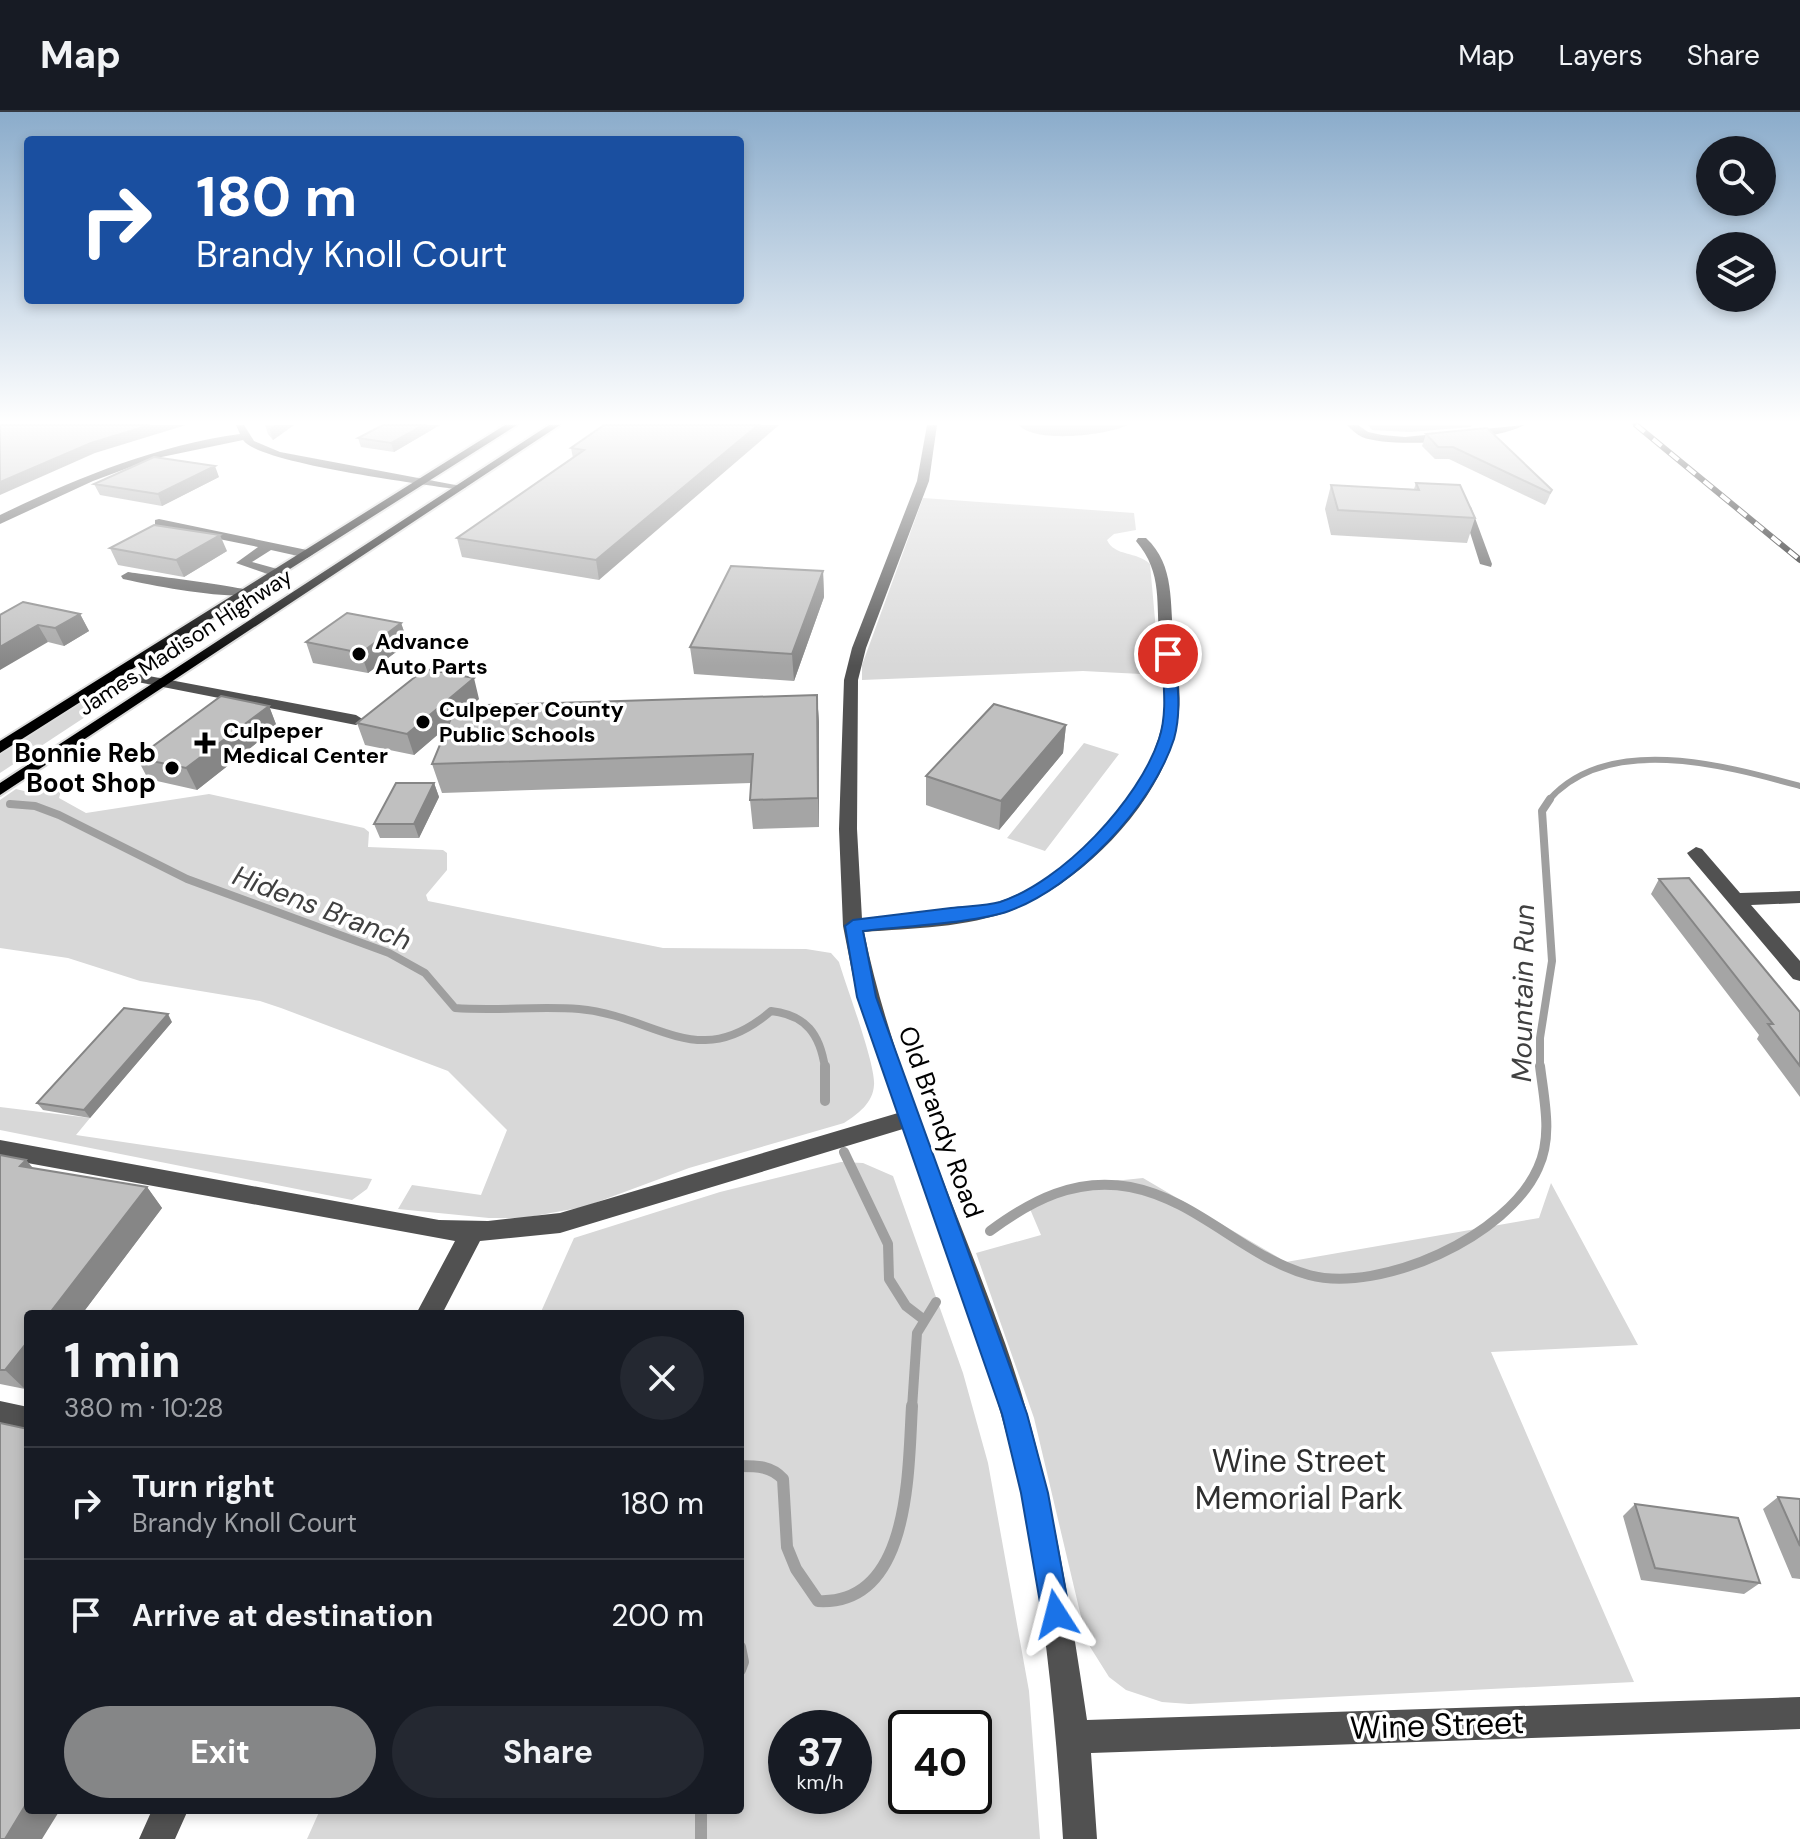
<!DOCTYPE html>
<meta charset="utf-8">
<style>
body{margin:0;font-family:"DM Sans",sans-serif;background:#242831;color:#f1f3f6;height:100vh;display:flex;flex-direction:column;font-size:30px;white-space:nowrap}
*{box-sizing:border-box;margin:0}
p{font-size:26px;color:#9ea1a6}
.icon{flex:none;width:44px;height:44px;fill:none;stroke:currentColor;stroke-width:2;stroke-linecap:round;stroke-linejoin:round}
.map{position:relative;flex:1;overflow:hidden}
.drawer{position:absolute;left:24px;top:1198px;width:720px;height:504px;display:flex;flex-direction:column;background:#171b24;border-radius:8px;box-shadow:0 4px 12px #0003}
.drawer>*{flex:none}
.top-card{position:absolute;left:24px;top:24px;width:720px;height:168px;border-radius:8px;box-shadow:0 4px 12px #0003;background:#1a4fa0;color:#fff;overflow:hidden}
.buttons{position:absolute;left:1696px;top:24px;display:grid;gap:16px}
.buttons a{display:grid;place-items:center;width:80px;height:80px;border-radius:50%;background:#171b24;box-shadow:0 4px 12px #0003;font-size:40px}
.speed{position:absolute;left:768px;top:1598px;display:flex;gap:16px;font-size:40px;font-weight:700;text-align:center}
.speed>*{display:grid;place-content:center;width:104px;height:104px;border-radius:50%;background:#171b24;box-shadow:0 4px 12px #0003;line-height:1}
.speed small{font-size:20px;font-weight:400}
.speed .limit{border:4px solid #111;border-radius:12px;background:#fff;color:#111}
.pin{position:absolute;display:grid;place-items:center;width:68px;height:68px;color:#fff;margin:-34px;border:4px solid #fff;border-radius:50%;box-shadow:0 2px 8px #0007}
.me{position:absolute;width:88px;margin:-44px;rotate:351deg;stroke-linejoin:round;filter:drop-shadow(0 0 6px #0008)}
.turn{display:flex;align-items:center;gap:28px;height:168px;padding:0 40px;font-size:36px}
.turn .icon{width:104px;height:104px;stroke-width:2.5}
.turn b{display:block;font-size:56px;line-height:68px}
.round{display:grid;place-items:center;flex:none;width:84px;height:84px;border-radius:42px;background:#242831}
.overview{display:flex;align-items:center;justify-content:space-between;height:136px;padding:0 40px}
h1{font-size:48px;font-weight:700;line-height:60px}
.action{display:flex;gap:16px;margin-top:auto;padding:16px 40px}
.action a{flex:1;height:92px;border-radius:48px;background:#858687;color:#fff;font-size:32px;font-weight:700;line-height:92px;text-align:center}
.action a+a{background:#242831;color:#f1f3f6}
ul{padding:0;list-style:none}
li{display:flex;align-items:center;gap:24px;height:112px;padding:0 40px;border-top:2px solid #363941}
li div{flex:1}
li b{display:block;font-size:30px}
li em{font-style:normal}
header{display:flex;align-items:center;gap:48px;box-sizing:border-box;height:112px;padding:0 40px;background:#171b24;border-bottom:2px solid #363941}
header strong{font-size:38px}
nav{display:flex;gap:44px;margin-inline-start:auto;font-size:28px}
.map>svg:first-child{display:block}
.green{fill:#d8d8d8;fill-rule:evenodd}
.water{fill:#9f9f9f}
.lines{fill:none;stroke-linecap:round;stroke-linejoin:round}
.stream-far3{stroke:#9f9f9f;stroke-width:6}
.stream-far2{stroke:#9f9f9f;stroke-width:8}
.stream-far1{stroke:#9f9f9f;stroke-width:10}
.stream{stroke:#9f9f9f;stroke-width:12}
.major-casing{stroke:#dbdbdb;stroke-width:4}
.minor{fill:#515151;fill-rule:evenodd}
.major{fill:#000;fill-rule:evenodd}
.rail-casing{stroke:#000;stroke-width:6}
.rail{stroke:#fff;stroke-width:4;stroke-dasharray:11;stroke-linecap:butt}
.wall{fill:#a5a5a5}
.shaded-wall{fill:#868686}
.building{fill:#c0c0c0;stroke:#868686;stroke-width:2}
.route{fill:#1a73e8;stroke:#114b97;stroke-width:2}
.poi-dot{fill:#000;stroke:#fff;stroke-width:3}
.labels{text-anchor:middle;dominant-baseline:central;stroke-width:7;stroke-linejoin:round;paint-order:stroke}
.far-poi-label{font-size:22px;font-weight:bold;fill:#000;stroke:#fff;text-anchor:start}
.far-street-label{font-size:22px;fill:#000;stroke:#fff}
.poi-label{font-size:26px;font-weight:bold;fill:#000;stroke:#fff;text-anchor:end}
.street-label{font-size:26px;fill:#000;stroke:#fff}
.water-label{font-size:28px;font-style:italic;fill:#404040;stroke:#fff}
.near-park-label{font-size:32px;fill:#2f2f2f;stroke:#fff}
.near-street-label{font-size:32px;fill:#000;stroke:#fff}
</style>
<header>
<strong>Map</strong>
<nav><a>Map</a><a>Layers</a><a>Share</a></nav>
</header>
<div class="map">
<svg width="1800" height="1727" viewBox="0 0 1800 1727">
<rect width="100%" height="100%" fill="#fff"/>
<path class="green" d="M923,386l211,15 2,17 -22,4 -7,6c8,17 30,11 43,24l10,111 -77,-4 -221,9v-15z
M101,583l10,5 -111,73v-19l86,-54z
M1084,631l35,11 -74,97 -38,-13z
M53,670l9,5 -3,11 27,15 123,-19 155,34 5,4 -1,15 75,3 4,3v17l-21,25 2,6 235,47 143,1 25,4 8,9c7,24 37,103 35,123 -1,18 -16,29 -30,38l-155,45 -105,39 -61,11h-34l-91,-9 14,-24 69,10 26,-65 -59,-59 -167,-63 -21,-7 -120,-20 -72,-23 -68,-10v-148l16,-11 12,3z
M0,995l90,11 -14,17 296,44 -5,10 -15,11 -352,-70z
M841,1050l22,1 30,13 70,197 25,90 41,228 11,148h-733l13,-29h420v-496h-200l34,-76 146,-46zM854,1616v68h-68v-68zM974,1616v68h-68v-68z
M1143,1066l143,84 253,-44 12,-35 87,162 -147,7 143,330 -445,22 -27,-2 -36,-12 -17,-13 -22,-35 -53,-224 -58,-165 65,-18 -11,-26 36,-23z"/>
<path class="water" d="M1019,313h109c-20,10 -93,19 -109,0z"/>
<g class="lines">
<path class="stream-far3" d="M1548,689c59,-69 179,-35 252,-15"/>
<path class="stream-far2" d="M10,692l25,2 24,9 128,64 202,74 36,20 30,35c41,3 83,-2 124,1 78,7 119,65 192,2 35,4 49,23 54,57
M1540,956v-30l12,-77 -10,-150 8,-12"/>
<path class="stream-far1" d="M825,954v35
M844,1040l44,92 1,35 17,27 17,13
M990,1119c42,-31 86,-54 140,-44 68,13 114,70 179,88 72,19 199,-39 229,-107 15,-32 6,-68 2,-102
M912,1296l5,-75 19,-31"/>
<path class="stream" d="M740,1354c17,0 31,0 43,13l4,68 9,22 22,32c93,5 90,-130 94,-195
M740,1535l3,15 -3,8
M701,1698v29"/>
<defs>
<path id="major" d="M505,313h12l-517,328v-12z
M549,313h11l-560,370v-12z"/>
</defs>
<use href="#major" class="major-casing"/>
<path class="minor" d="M236,313h8l10,16 26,11 186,35 -6,3c-36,-6 -201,-26 -217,-50l-91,19 -59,22 -93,43v-9c77,-37 154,-69 240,-81z
M927,313h10l-8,56 -63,167 -8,32 -1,149 5,90c44,-3 90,-3 133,-16 73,-23 147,-99 166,-174 7,-28 2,-57 -1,-85 -5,-40 4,-70 -24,-103l2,-3h8c30,28 23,66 28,103 3,27 9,56 3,84 -14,76 -94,157 -164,185 -47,18 -100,18 -149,22 29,141 93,275 141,411 43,122 63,249 82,377l713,-23v32l-709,24 6,86h-34c-7,-115 -18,-232 -42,-345 -27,-125 -75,-245 -118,-365l-343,104 -80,8 -38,73h-26l39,-73 -455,-83v-18l439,80 49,1 72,-8 338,-100 -41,-116 -14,-71 -4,-97 5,-149 8,-32 65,-167z
M1347,313h11l10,7 14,3 23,2 119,-12c-26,16 -133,24 -162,12 -6,-3 -11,-8 -15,-12z
M1461,392l10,3 21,57 -1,3 -11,-3z
M159,407l148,31 6,4 -6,4 -36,-8 -19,12 29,8 2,3 -7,4 -40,-14 22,-16 -103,-21v-6z
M128,460c18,3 119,15 126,20 -15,11 -109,-8 -131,-13l-2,-3z
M117,558l239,45 8,5 -8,5 -244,-48 -2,-3z
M1696,735l6,2 38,44 60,-2v12l-49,2 49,56v20l-7,-2 -103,-122 -3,-4z
M0,1289l28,6v26l-28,-6z
M152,1698h36l-13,29h-36z"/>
<use href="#major" class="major"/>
<defs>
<path id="rail" d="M1636,313l164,135"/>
</defs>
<use href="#rail" class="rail-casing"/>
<use href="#rail" class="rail"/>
</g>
<path class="wall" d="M265,313h29l-21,15 -5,-6z
M440,313l-46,27 -33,-5 -3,-9z
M604,313l-5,155 -137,-23 -5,-19 116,-80 -2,-10z
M1368,313h104l-1,2 -61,5 -38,-2z
M1426,322l126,56 -5,12 -2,3 -96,-46h-14l-13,-13z
M219,365l-57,29 -62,-11 -6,-11z
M1416,371l59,35 -8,25 -136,-8 -6,-26 6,-24 83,4z
M110,436l117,3 -43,26 -66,-12z
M823,459l1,26 -30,84 -100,-7 -4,-27z
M80,502l9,17 -25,15 -16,-4 -48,-27z
M401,511l7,20 -40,30 -55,-10 -7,-21z
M817,583l2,28v104l-66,2 -3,-29 1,-17 -309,10 -10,-29 16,-38 -34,29 -49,-10 -8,-22 122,-24 -7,6z
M269,594l8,21 -80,63 -49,-11 -11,-21z
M1066,613l-3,28 -64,77 -73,-25v-29z
M434,671l5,14 -20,41h-39l-6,-14z
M1659,767l141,133v85l-43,-58 2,-4 -108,-141z
M172,910l-82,96 -47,-8 -6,-7z
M0,1043l26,5 7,8 114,19 15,21 -80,106h-54v71l-3,4 -25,-5z
M1778,1385l22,2v80l-8,-1 -29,-69z
M1635,1392l125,79 -16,11 -103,-14 -18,-64z"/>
<path class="shaded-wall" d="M150,313h36l-91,28 -95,42v-13l91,-39z
M275,313h19l-21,15 -4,-12z
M423,313h17l-46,27 -3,-9z
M758,313h21l-180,155 -3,-20z
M215,354l4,11 -57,29 -4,-12z
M220,423l7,16 -43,26 -8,-17z
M823,459l1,26 -30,84 -2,-27z
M80,502l9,17 -25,15 -9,-18z
M401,511l7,20 -40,30 -7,-20z
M38,513l10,17 -48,28v-23z
M474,566l5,21 -65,56 -7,-21z
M817,583l2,28v104l-1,-29z
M269,594l8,21 -80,63 -11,-22z
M1066,613l-3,28 -64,77 2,-29z
M434,671l5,14 -20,41 -5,-14z
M168,902l4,8 -82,96 -6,-8z
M26,1048l16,20 -22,-14z
M147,1075l15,21 -80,106h-33z
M28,1229v44l-3,4 -20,-19z
M28,1689v9h32l-18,29h-37z"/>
<path class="building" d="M0,313h150l-59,18 -91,39z
M383,313h40l-32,18 -33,-5z
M604,313h154l-162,135 -139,-22 127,-88 -13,-2z
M1487,316l65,62 -2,3 -97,-46h-15l-12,-13z
M154,345l61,9 -57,28 -64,-10z
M1416,371l44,2 15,33 -137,-8 -7,-25 88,5z
M154,413l66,10 -44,25 -66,-12z
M731,454l92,5 -31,83 -102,-7z
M23,490l57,12 -25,14 -17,-3 -38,22v-32z
M347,501l54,10 -40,30 -55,-11z
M425,557l49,9 -67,56 -50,-11z
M817,583l1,103 -68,2 3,-46 -321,10 24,-58z
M221,584l48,10 -83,62 -49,-10z
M994,592l72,21 -65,76 -75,-25z
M396,671h38l-20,41h-40z
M1689,766l111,134v54l-32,-42h5l-114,-145z
M124,896l44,6 -84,96 -47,-7z
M0,1043l26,5 -6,6 127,21 -98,127h-21v27l-23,29h-5z
M0,1311l28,6v372l-23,38h-5z
M1778,1385l22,2v47z
M1635,1392l103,14 22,65 -105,-15z"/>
<linearGradient id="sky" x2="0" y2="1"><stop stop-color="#8baccb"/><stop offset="0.56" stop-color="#fff"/><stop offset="1" stop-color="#fff" stop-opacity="0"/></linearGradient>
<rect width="1800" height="554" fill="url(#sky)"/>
<path class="route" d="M1168,538l7,4c2,28 7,57 -1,85 -22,68 -99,148 -165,172 -34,12 -107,15 -146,20l13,66 151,417 21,79 22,121 -4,10 -10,4 -10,-4 -4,-10 -21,-121 -19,-79 -145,-417 -12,-71 8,-6c33,-4 66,-8 98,-12 16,-2 34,-2 49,-6 62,-20 139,-102 159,-163 9,-27 4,-57 3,-85z"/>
<g class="poi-dot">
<circle cx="359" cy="542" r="8"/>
<circle cx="423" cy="610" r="8"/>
<path d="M201 619h8v8h8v8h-8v8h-8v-8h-8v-8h8z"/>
<circle cx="172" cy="656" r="8"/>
</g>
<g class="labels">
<g class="far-poi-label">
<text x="375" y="529">Advance<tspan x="375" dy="25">Auto Parts</tspan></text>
<text x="439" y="597">Culpeper County<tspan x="439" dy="25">Public Schools</tspan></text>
<text x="223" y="618">Culpeper<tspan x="223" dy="25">Medical Center</tspan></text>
</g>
<g class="far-street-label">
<text transform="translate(185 530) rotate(-33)">James Madison Highway</text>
</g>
<g class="poi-label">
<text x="156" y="641">Bonnie Reb<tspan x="156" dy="30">Boot Shop</tspan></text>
</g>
<g class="street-label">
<text transform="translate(941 1010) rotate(70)">Old Brandy Road</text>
</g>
<g class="water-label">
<text transform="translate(322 796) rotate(21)">Hidens Branch</text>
<text transform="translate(1523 881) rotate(-89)">Mountain Run</text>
</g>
<g class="near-park-label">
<text x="1299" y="1349">Wine Street<tspan x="1299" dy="37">Memorial Park</tspan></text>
</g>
<g class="near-street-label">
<text transform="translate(1437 1613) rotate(-2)">Wine Street</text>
</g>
</g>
</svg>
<div class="buttons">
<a><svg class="icon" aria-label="search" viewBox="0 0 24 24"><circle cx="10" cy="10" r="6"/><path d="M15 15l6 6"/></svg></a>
<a><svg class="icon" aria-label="layers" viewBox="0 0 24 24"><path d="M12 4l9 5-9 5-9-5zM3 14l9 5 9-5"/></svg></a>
</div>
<div class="speed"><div>37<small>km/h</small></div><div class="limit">40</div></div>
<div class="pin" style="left:1168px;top:542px;background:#d93025"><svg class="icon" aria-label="arrive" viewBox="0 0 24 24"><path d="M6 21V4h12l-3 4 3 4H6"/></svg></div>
<svg class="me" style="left:1056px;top:1502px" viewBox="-20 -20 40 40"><path d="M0-17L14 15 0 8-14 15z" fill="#1a73e8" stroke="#fff" stroke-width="4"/></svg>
<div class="top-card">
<div class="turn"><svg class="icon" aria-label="right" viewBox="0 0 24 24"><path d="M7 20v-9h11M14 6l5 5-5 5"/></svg><div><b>180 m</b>Brandy Knoll Court</div></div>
</div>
<section class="drawer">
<div class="overview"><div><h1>1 min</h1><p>380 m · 10:28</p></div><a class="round"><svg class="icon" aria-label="close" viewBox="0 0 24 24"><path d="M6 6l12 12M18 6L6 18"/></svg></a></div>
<ul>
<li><svg class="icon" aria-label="right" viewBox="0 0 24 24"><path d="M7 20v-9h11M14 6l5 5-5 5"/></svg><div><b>Turn right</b><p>Brandy Knoll Court</p></div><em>180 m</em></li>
<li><svg class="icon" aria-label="arrive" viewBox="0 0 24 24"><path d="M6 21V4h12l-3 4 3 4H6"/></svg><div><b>Arrive at destination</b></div><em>200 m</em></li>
</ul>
<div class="action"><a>Exit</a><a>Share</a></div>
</section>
</div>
